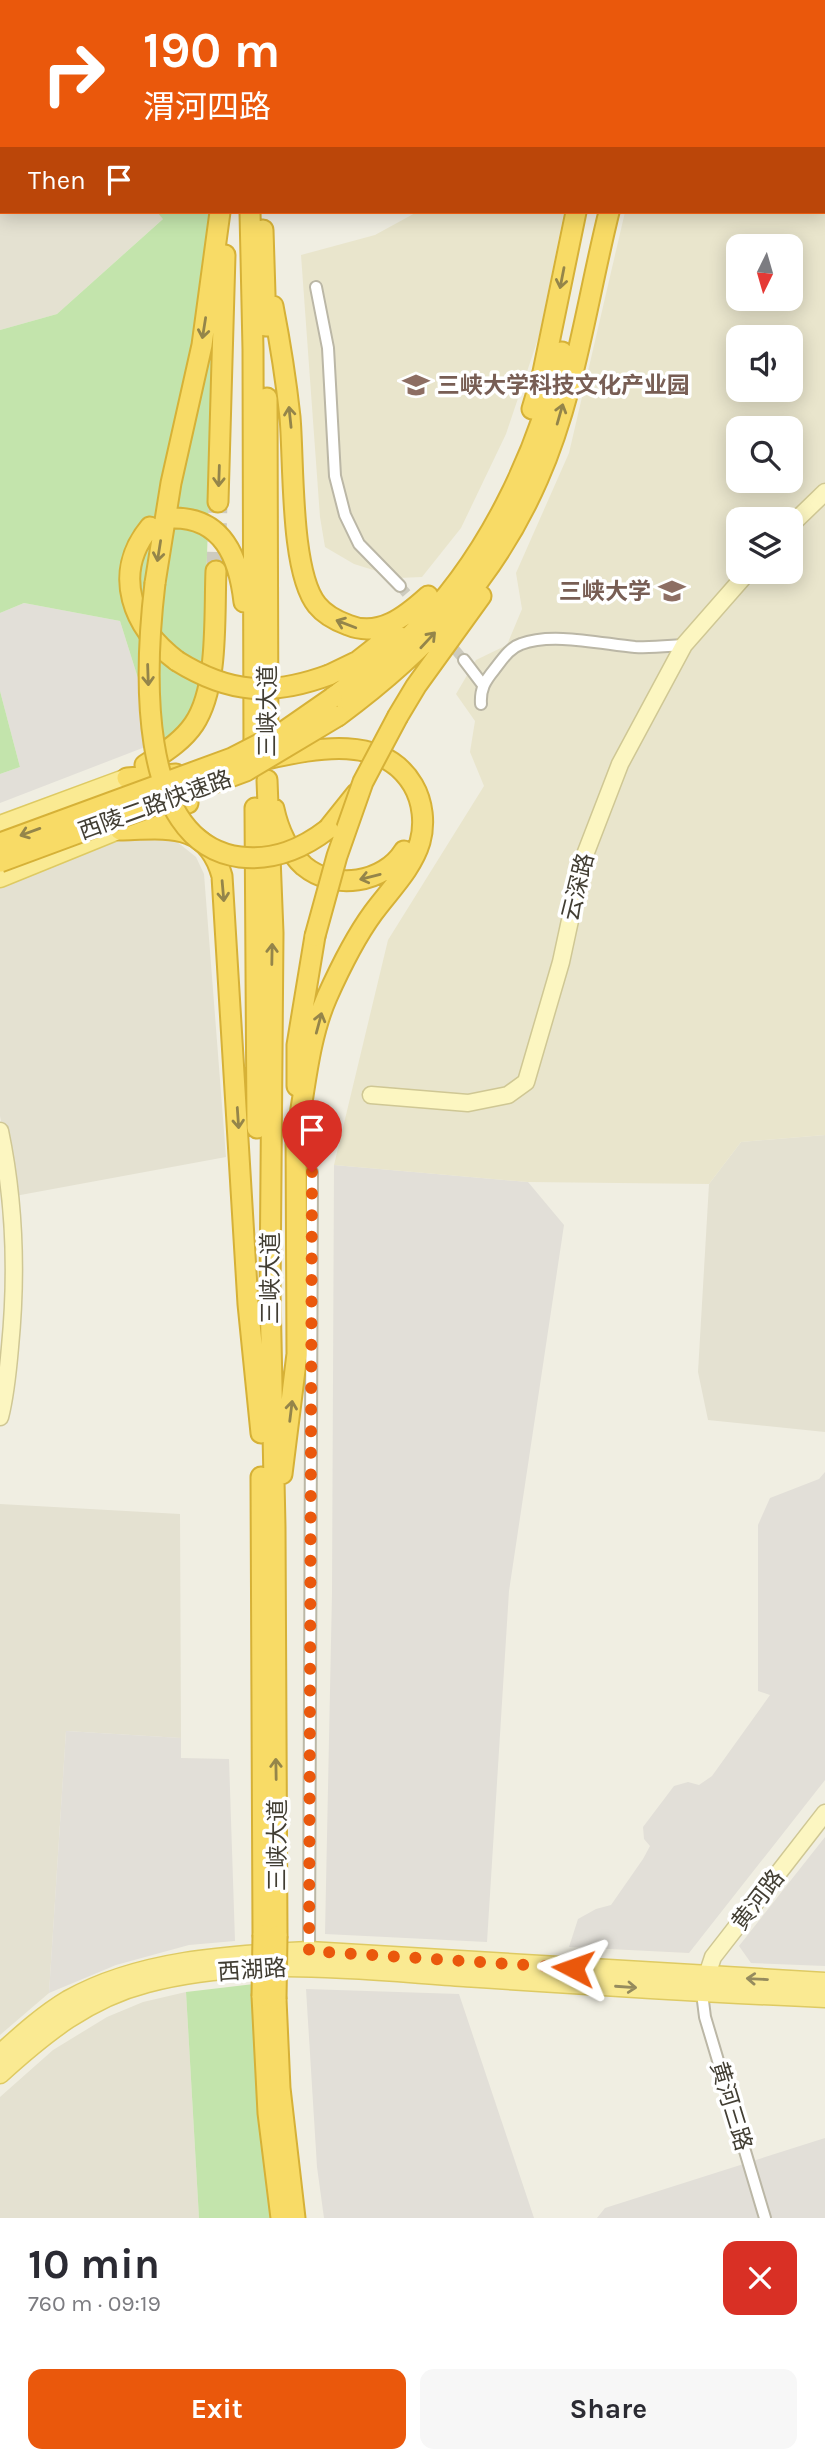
<!DOCTYPE html>
<meta charset="utf-8">
<style>
body{margin:0;font-family:Karla,"Noto Sans SC",sans-serif;background:#f7f7f7;color:#2b2b33;height:100vh;display:flex;flex-direction:column;font-size:26px;white-space:nowrap}
*{box-sizing:border-box;margin:0}
p{font-size:23px;color:#7c7c81}
.icon{flex:none;width:38px;height:38px;fill:none;stroke:currentColor;stroke-width:2;stroke-linecap:round;stroke-linejoin:round}
.map{position:relative;height:2218px;overflow:hidden}
.side{display:flex;flex-direction:column;background:#fff;flex:1}
.side>*{flex:none}
.guide{position:absolute;left:0px;top:0px;width:826px;height:214px;box-shadow:0 4px 18px #0003;background:#ea580c;color:#fff;overflow:hidden}
.needle{width:46px;rotate:185deg}
.tools{position:absolute;left:726px;top:234px;display:grid;gap:14px}
.tools a{display:grid;place-items:center;width:77px;height:77px;border-radius:14px;background:#fff;box-shadow:0 4px 18px #0003;font-size:35px}
.pin{position:absolute;display:grid;place-items:center;width:60px;height:60px;color:#fff;margin:-72px -30px;border-radius:50% 50% 50% 0;rotate:-45deg;box-shadow:0 0 7px #0007}
.pin .icon{rotate:45deg}
.me{position:absolute;width:77px;margin:-38px;rotate:274deg;stroke-linejoin:round;filter:drop-shadow(0 0 5px #0008)}
.turn{display:flex;align-items:center;gap:24px;height:147px;padding:0 28px;font-size:32px}
.turn .icon{width:91px;height:91px;stroke-width:2.5}
.turn b{display:block;font-size:49px;line-height:60px}
.then{display:flex;align-items:center;height:66px;padding:0 28px;background:#0003;gap:14px;font-size:26px}
.round{display:grid;place-items:center;flex:none;width:74px;height:74px;border-radius:14px;background:#f7f7f7}
.summary{display:flex;align-items:center;justify-content:space-between;height:119px;padding:0 28px}
h1{font-size:42px;font-weight:700;line-height:52px}
.button{display:flex;gap:14px;margin-top:auto;padding:14px 28px}
.button a{flex:1;height:80px;border-radius:14px;background:#ea580c;color:#fff;font-size:28px;font-weight:700;line-height:80px;text-align:center}
.button a+a{background:#f7f7f7;color:#2b2b33}
.map>svg:first-child{display:block}
.residential{fill:#e4e1d1}
.industrial{fill:#e2dfd8}
.education{fill:#e9e5cc;fill-rule:evenodd}
.green{fill:#c3e4ac}
.lines{fill:none;stroke-linecap:round;stroke-linejoin:round}
.canal{stroke:#a0c2ec;stroke-width:10}
.street-tunnel{stroke:#cdcbbf;stroke-width:10;stroke-dasharray:10 5;stroke-linecap:butt}
.highway-tunnel{stroke:#cdcbbf;stroke-width:19;stroke-dasharray:19 10;stroke-linecap:butt}
.street-casing{stroke:#bbb7a6;stroke-width:14}
.secondary-casing{stroke:#cfc794;stroke-width:19}
.primary-casing{stroke:#deca63;stroke-width:21}
.highway-casing{stroke:#d6b137;stroke-width:23}
.street{stroke:#fff;stroke-width:10}
.secondary{stroke:#fcf6c1;stroke-width:16}
.primary{stroke:#faea92;stroke-width:18}
.highway{stroke:#f8db66;stroke-width:19}
.highway-bridge-casing{stroke:#d6b137;stroke-width:23;stroke-linecap:butt}
.highway-bridge{stroke:#f8db66;stroke-width:19}
.oneway{stroke:#94854a}
.oneway2{stroke:#958b5e}
.route{stroke:#ea580c;stroke-width:12;stroke-dasharray:0 21.6}
.labels{text-anchor:middle;dominant-baseline:central;stroke-width:7;stroke-linejoin:round;paint-order:stroke}
.education-label{font-size:23px;font-weight:bold;fill:#785e54;stroke:#fff;text-anchor:start}
.street-label{font-size:23px;fill:#423e33;stroke:#fff}
</style>
<div class="map">
<svg width="825" height="2218" viewBox="0 0 825 2218">
<rect width="100%" height="100%" fill="#f0eee2"/>
<path class="residential" d="M0,57l2,155h155l7,6 -107,96 -57,16z
M171,837l25,20 8,17 22,283 -211,39 -15,-80v-228l123,-49z
M825,1135v297l-117,-12 -10,-48 11,-188 32,-42z
M0,1504l180,10 1,224 -115,-7 -17,262 -49,42z
M186,1992l13,226h-199v-121l53,-47 54,-33 36,-15z"/>
<path class="industrial" d="M24,603l96,18 38,121 -158,61v-29l20,-7 -20,-76v-78z
M334,1165l194,17 36,43 -55,366 -22,351 -162,-8 7,-341z
M825,1472v308l-136,173 -120,-6 9,-28 18,-10 15,-4 32,-46 7,-13 -6,-7 -1,-12 31,-41 14,-4 11,3 13,-9 58,-81 -12,-4v-166l12,-27 49,-19z
M66,1731l115,7v20l48,1 6,182 -46,4 -73,20 -67,28z
M825,1837v129l-74,-3 -12,-17z
M306,1989l153,5 75,224h-210l-7,-51z
M825,2138v80h-228l8,-10z"/>
<path class="education" d="M683,0h142v1135l-84,7 -32,42 -181,-2 -194,-17 54,-225 96,-154 -14,-34 5,-31 -19,-27 20,-34 31,-15 15,-36 -6,-36 53,-120 56,-241h199v-210zM738,247h53v52h-53zM738,338h53v52h-53zM738,429h53v52h-53zM738,520h53v52h-53z
M417,212h147l-25,124 -33,98 -45,94 -39,49 -23,1 -45,-14 -29,-17 -5,-30 -19,-262 74,-20z"/>
<path class="green" d="M157,212h54l2,162 -9,272 -7,57 -13,20 -14,15 -12,4 -38,-121 -96,-18 -24,10v-283l57,-16 106,-95z
M0,691l20,76 -20,7z
M254,1984l19,234h-74l-13,-226z"/>
<g class="lines">
<path class="canal" d="M52,0l2,2
M386,0l1,2"/>
<path class="street-tunnel" d="M400,586l19,22
M445,638l19,22"/>
<path class="highway-tunnel" d="M216,571l2,-69"/>
<defs>
<path id="street" d="M0,30l2,2
M316,287l12,61 7,128 10,39 14,29 41,42
M464,660l19,25
M481,704c-1,-15 4,-23 13,-34 8,-10 15,-22 27,-26 31,-12 81,0 114,3 16,1 33,-1 49,-2
M309,1951l3,-779
M702,1993l3,24 60,201"/>
<path id="secondary" d="M791,525l34,-33
M371,1095l97,8 40,-8 18,-13 35,-120 22,-102 37,-96 64,-119 64,-73
M0,1131c15,72 17,144 10,216 -2,23 -4,47 -10,70
M704,1984l9,-27 112,-144"/>
<path id="primary" d="M0,825l127,-47
M0,878l133,-54
M0,2054c21,-19 43,-39 68,-54 71,-40 161,-45 241,-49l516,31
M0,2074c44,-40 88,-76 147,-91 104,-27 212,-13 317,-6 121,8 241,16 361,21"/>
<path id="highway" d="M224,0l1,2
M241,0v2
M630,2l1,-2
M646,2l1,-2
M669,2v-2
M250,212l3,137 1,403
M263,230l3,96
M273,306c7,36 13,74 17,111 4,45 0,155 27,188 8,10 20,16 31,20 31,13 58,-9 80,-29
M267,398l1,353
M532,409l11,-37 33,-160
M218,502l7,-247
M172,518c51,-1 67,40 72,84
M150,527c-39,47 -17,101 27,134
M155,583l16,-100 31,-138 18,-133
M329,675l29,-14 37,-29
M332,698c27,-20 54,-40 79,-63 76,-74 126,-180 151,-283
M338,716c88,-65 156,-136 200,-237 37,-84 49,-179 71,-267
M398,716l18,-30 65,-90
M267,759c49,-11 116,-25 146,26 10,17 12,39 7,57 -8,27 -31,49 -47,71 -19,26 -33,55 -46,84 -19,43 -22,95 -31,141
M145,765c18,-12 37,-23 49,-41 25,-37 20,-109 22,-153
M127,778l49,-4
M267,780l6,153 -3,360 5,234 2,409
M255,808l2,320
M274,809c4,19 14,43 30,57 30,25 80,17 100,-15
M152,816l36,-13
M328,829l28,-35
M120,830c46,-1 87,-9 102,46l26,428 13,129
M297,1086v-41l18,-109
M282,1474l15,-120 -1,-227
M261,1477l2,458
M262,1996l6,117 13,105
M276,1999l4,89 15,130"/>
</defs>
<use href="#street" class="street-casing"/>
<use href="#secondary" class="secondary-casing"/>
<use href="#primary" class="primary-casing"/>
<use href="#highway" class="highway-casing"/>
<use href="#street" class="street"/>
<use href="#secondary" class="secondary"/>
<use href="#primary" class="primary"/>
<use href="#highway" class="highway"/>
<defs>
<path id="highway-bridge" d="M155,583c-9,76 -22,260 85,274 34,4 62,-8 88,-28
M177,661c53,33 95,35 152,14
M0,843l232,-85 51,-26 49,-34
M0,862l246,-91 92,-55
M315,936l22,-80 26,-74 35,-66
M262,1996l1,-61
M276,1999l1,-63"/>
</defs>
<use href="#highway-bridge" class="highway-bridge-casing"/>
<use href="#highway-bridge" class="highway-bridge"/>
</g>
<defs><path id="oneway-shaft" d="M-6 0H5M1.5-3L5.5 0L1.5 3" fill="none" stroke-width="1.6" stroke-linecap="round" stroke-linejoin="round" transform="scale(1.75)"/></defs>
<g class="oneway">
<use href="#oneway-shaft" transform="translate(562 278) rotate(101)"/>
<use href="#oneway-shaft" transform="translate(204 328) rotate(99)"/>
<use href="#oneway-shaft" transform="translate(560 414) rotate(-74)"/>
<use href="#oneway-shaft" transform="translate(290 417) rotate(-96)"/>
<use href="#oneway-shaft" transform="translate(219 476) rotate(92)"/>
<use href="#oneway-shaft" transform="translate(159 551) rotate(99)"/>
<use href="#oneway-shaft" transform="translate(346 624) rotate(-159)"/>
<use href="#oneway-shaft" transform="translate(428 640) rotate(-47)"/>
<use href="#oneway-shaft" transform="translate(148 675) rotate(88)"/>
<use href="#oneway-shaft" transform="translate(30 832) rotate(160)"/>
<use href="#oneway-shaft" transform="translate(370 877) rotate(166)"/>
<use href="#oneway-shaft" transform="translate(223 891) rotate(85)"/>
<use href="#oneway-shaft" transform="translate(272 954) rotate(-89)"/>
<use href="#oneway-shaft" transform="translate(319 1023) rotate(-75)"/>
<use href="#oneway-shaft" transform="translate(238 1118) rotate(86)"/>
<use href="#oneway-shaft" transform="translate(291 1411) rotate(-83)"/>
<use href="#oneway-shaft" transform="translate(276 1769) rotate(-91)"/>
</g>
<g class="oneway2">
<use href="#oneway-shaft" transform="translate(757 1979) rotate(-177)"/>
<use href="#oneway-shaft" transform="translate(626 1987) rotate(4)"/>
</g>
<g class="lines">
<path class="route" d="M312,1172l-3,779 264,17"/>
</g>
<defs>
<symbol id="school-bare" viewBox="-9 -9 18 18"><path d="M0-5L7-2L0 1L-7-2ZM-4 1L0 2.5L4 1V4Q0 6-4 4Z" fill="#8d6e63" stroke="#fff" stroke-width="2.5" paint-order="stroke"/></symbol>
<symbol id="university-bare" viewBox="-9 -9 18 18"><path d="M0-5L7-2L0 1L-7-2ZM-4 1L0 2.5L4 1V4Q0 6-4 4Z" fill="#8d6e63" stroke="#fff" stroke-width="2.5" paint-order="stroke"/></symbol>
</defs>
<g fill-rule="evenodd">
<use href="#school-bare" x="397" y="366" width="38" height="38"/>
<use href="#university-bare" x="653" y="572" width="38" height="38"/>
</g>
<g class="labels">
<g class="education-label">
<text x="437" y="385">三峡大学科技文化产业园</text>
<text x="651" y="591" text-anchor="end">三峡大学</text>
</g>
<g class="street-label">
<text transform="translate(267 711) rotate(-90)">三峡大道</text>
<text transform="translate(155 805) rotate(-20)">西陵二路快速路</text>
<text transform="translate(578 887) rotate(-76)">云深路</text>
<text transform="translate(270 1278) rotate(-90)">三峡大道</text>
<text transform="translate(277 1845) rotate(-90)">三峡大道</text>
<text transform="translate(758 1900) rotate(-52)">黄河路</text>
<text transform="translate(252 1970) rotate(-4)">西湖路</text>
<text transform="translate(731 2106) rotate(73)">黄河三路</text>
</g>
</g>
</svg>
<div class="tools">
<a><svg class="needle" viewBox="-14 -14 28 28"><path d="M0-13l5 13h-10z" fill="#e53935"/><path d="M0 13l5-13h-10z" fill="#7c7c81"/></svg></a>
<a><svg class="icon" aria-label="sound" viewBox="0 0 24 24"><path d="M4 9h4l5-4v14l-5-4H4zM17 9q2 3 0 6"/></svg></a>
<a><svg class="icon" aria-label="search" viewBox="0 0 24 24"><circle cx="10" cy="10" r="6"/><path d="M15 15l6 6"/></svg></a>
<a><svg class="icon" aria-label="layers" viewBox="0 0 24 24"><path d="M12 4l9 5-9 5-9-5zM3 14l9 5 9-5"/></svg></a>
</div>
<div class="pin" style="left:312px;top:1172px;background:#d93025"><svg class="icon" aria-label="arrive" viewBox="0 0 24 24"><path d="M6 21V4h12l-3 4 3 4H6"/></svg></div>
<svg class="me" style="left:573px;top:1968px" viewBox="-20 -20 40 40"><path d="M0-17L14 15 0 8-14 15z" fill="#ea580c" stroke="#fff" stroke-width="4"/></svg>
<div class="guide">
<div class="turn"><svg class="icon" aria-label="right" viewBox="0 0 24 24"><path d="M7 20v-9h11M14 6l5 5-5 5"/></svg><div><b>190 m</b>渭河四路</div></div>
<div class="then">Then<svg class="icon" aria-label="arrive" viewBox="0 0 24 24"><path d="M6 21V4h12l-3 4 3 4H6"/></svg></div>
</div>
</div>
<section class="side">
<div class="summary"><div><h1>10 min</h1><p>760 m · 09:19</p></div><a class="round" style="background:#d93025;color:#fff"><svg class="icon" aria-label="close" viewBox="0 0 24 24"><path d="M6 6l12 12M18 6L6 18"/></svg></a></div>
<div class="button"><a>Exit</a><a>Share</a></div>
</section>
